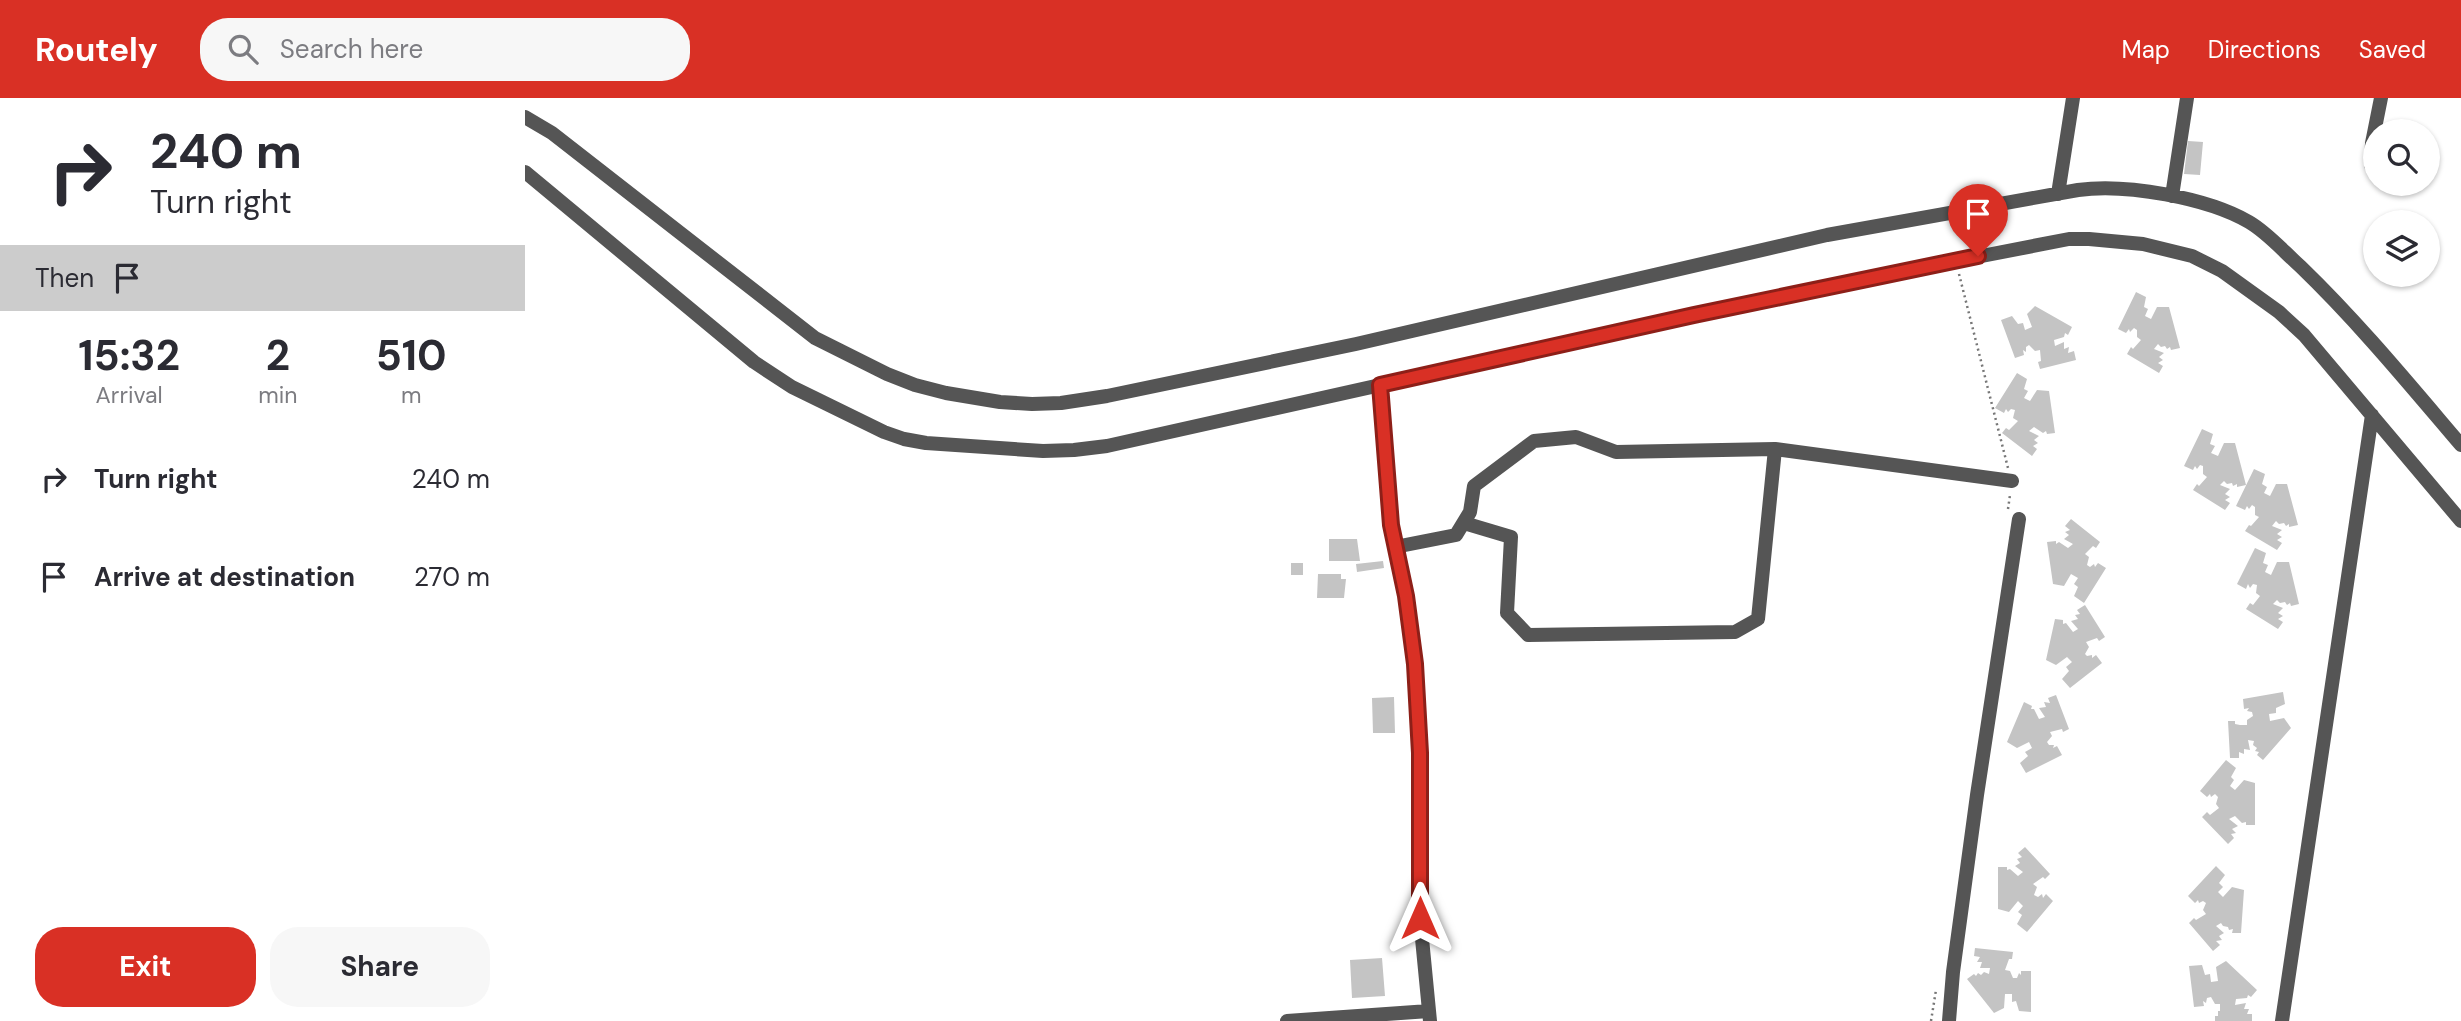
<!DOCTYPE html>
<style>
body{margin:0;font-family:"DM Sans",sans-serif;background:#f7f7f7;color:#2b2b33;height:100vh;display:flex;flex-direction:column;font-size:26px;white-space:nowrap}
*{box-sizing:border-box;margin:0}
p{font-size:23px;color:#7c7c81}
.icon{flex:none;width:38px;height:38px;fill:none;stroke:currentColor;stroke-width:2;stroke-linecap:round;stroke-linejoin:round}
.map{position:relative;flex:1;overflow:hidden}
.sheet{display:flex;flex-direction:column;background:#fff;width:525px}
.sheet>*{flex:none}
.top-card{background:#fff;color:#2b2b33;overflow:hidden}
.controls{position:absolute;left:1838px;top:21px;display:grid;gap:14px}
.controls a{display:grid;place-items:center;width:77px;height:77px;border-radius:50%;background:#fff;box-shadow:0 2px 5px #0004;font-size:35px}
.pin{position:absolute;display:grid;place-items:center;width:60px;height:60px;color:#fff;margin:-72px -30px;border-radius:50% 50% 50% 0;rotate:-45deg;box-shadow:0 0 7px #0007}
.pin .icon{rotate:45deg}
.me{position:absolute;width:77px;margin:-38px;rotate:0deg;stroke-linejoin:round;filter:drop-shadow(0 0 5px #0008)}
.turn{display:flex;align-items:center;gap:24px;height:147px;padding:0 35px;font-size:32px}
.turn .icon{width:91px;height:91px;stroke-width:2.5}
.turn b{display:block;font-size:49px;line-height:60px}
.then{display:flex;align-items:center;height:66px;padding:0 35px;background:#0003;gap:14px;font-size:26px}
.eta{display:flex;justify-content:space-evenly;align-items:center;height:119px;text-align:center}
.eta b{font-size:42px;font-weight:700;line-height:49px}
.action{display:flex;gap:14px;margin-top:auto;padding:14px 35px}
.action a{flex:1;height:80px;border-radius:28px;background:#d93025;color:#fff;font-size:28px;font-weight:700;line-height:80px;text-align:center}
.action a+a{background:#f7f7f7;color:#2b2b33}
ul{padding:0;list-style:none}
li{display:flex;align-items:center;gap:21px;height:98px;padding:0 35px}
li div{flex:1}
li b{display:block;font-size:26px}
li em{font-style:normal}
header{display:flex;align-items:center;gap:42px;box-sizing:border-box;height:98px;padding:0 35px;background:#d93025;color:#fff}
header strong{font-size:33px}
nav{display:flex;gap:38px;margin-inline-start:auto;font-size:24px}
.search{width:490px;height:63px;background:#f7f7f7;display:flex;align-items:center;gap:18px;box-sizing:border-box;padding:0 24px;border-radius:28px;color:#7c7c81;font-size:26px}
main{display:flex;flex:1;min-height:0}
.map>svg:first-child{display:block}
.building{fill:#c4c4c4}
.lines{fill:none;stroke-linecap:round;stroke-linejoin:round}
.path{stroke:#777;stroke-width:2.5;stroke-dasharray:2 3.5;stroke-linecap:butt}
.minor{stroke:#555;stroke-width:14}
.route-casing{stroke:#8d1f18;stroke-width:18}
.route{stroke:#d93025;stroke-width:12}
</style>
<header>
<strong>Routely</strong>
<div class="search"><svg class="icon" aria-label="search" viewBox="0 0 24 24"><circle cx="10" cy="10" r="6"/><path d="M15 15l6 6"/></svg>Search here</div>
<nav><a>Map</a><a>Directions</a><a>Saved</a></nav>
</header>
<main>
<section class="sheet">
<div class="top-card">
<div class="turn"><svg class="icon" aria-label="right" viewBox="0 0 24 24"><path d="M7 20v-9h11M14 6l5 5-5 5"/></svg><div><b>240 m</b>Turn right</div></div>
<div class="then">Then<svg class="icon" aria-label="arrive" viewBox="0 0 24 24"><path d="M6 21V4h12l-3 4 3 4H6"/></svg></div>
</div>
<div class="eta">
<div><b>15:32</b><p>Arrival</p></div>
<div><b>2</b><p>min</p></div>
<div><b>510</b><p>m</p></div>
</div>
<ul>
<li><svg class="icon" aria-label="right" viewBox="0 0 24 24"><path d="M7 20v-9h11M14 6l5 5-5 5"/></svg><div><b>Turn right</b></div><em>240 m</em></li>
<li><svg class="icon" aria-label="arrive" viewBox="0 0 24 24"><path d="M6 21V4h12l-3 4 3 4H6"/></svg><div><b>Arrive at destination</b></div><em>270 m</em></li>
</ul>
<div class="action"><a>Exit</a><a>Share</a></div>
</section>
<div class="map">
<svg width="1936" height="923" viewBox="0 0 1936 923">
<rect width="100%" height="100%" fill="#fff"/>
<path class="building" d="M1663,43l15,1 -3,33 -16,-1z
M1611,194l10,5 -2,10 4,2 -3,7 6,3 6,-12h12l11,41 -9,2 -1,-3 -3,2 -2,-3 -4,1 -3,-3 -4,5 10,4 -5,4 4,3 -5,3 5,3 -4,7 -32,-19 4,-7 2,2 8,-9 -4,-3v-7l-3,-2 -4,4 -1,-3 -3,4 -8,-4z
M1510,208l37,21 -4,8 -3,-2 -1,4 -10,3 1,6 9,-4v7l5,-2 -1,6 6,-2 2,9 -36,9 -2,-7 3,-1 -1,-11 -5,1 -6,-6 -3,2v5l-3,-2 1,5 -9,3 -14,-38 11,-4 6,8 5,-1 2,7 7,-3 -5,-13z
M1492,275l10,6 -3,10 4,2 -4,7 6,3 7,-11 12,1 6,42 -8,1 -1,-3 -3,2 -9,-6 -5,4 10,5 -5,4 4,3 -5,3 4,3 -5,7 -30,-23 4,-5 3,2 9,-9 -5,-3 2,-8 -4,-1 -3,3 -2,-3 -2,4 -9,-5z
M1677,331l11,5 -3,10 5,2 -4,7 7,3 6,-13h11l11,42 -9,2v-3l-4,2 -1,-3 -5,1 -3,-3 -4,4 10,4 -5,5 5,3 -5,3 5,3 -5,7 -32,-20 4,-6 2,2 8,-9 -4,-3v-8l-3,-1 -3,4 -2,-3 -2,4 -9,-4z
M1729,371l11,5 -3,10 5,3 -3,6 6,3 6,-12h11l11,41 -9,2v-3l-3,2 -2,-3 -5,1 -3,-3 -4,5 10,4 -5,4 5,3 -5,3 5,3 -5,7 -32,-19 4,-6 2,1 8,-9 -4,-2v-8l-3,-2 -3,4 -2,-3 -2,4 -9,-4z
M1546,421l29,23 -4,6 -3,-2 -8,8 4,3 -2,8 3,2 4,-3 1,3 3,-4 8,5 -22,35 -10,-7 4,-9 -4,-3 4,-6 -7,-4 -7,12 -11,-2 -6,-42 9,-1v3l3,-2 9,6 5,-4 -9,-5 5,-4 -4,-3 5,-2 -5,-4z
M804,441h28l3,22h-31z
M1730,450l11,5 -3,10 5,2 -3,7 6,3 6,-13h12l10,42 -8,2 -1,-3 -3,2 -2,-3 -5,1 -3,-3 -4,4 10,4 -5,5 5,3 -5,3 5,3 -5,7 -32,-20 4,-6 3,2 7,-9 -4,-3 1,-8 -4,-1 -3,4 -2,-4 -2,5 -9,-5z
M858,463l1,7 -27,4 -1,-8z
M766,465h12v12h-12z
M793,476h23v5h5l-2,19h-27z
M1560,507l20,32 -6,4 -2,-3 -11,4 3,5 -4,7 2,2 5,-1v3l4,-3 6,8 -32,25 -8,-9 7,-8 -3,-4 6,-5 -5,-5 -11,8 -10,-5 9,-41 8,1v4l3,-1 7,9 5,-3 -7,-8 7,-2 -3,-4 5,-1 -3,-4z
M1758,594l2,12 -9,4v5l-7,1 1,7 14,-3 7,10 -28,32 -6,-5 2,-3 -4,-1 2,-3 -4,-3 1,-4 -6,-1 2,10 -6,-1v5l-5,-2v6h-9l-2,-37h7v3l5,1h7v-5l6,-4 -1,-4 -5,-1 2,-3 -5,1 -1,-10z
M1531,597l13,34 -6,3 -1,-3 -12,3 2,4 -5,6 2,3h5l-1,3 4,-2 5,9 -36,18 -6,-10 8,-7 -3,-4 7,-4 -3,-6 -12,6 -10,-6 17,-40 8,4 -1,3h3l5,10 6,-2 -6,-9 7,-1 -2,-5 6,1 -2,-5z
M869,599l1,36h-22l-1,-35z
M1701,662l10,8 -5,9 3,3 -4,6 5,4 9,-10 11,3v42h-9v-3l-4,1 -7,-7 -6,3 9,7 -6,3 4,4 -5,1 3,4 -6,6 -26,-27 5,-5 3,3 9,-7 -3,-4 2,-7 -3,-3 -4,3 -1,-3 -3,3 -7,-6z
M1500,749l25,27 -5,5 -2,-2 -10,7 4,3 -3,8 4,2 4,-3 1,4 3,-4 7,7 -26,31 -10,-8 5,-9 -4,-3 5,-6 -5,-5 -9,11 -11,-3v-42h9v3l3,-1 8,7 5,-4 -8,-6 5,-3 -3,-4 5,-2 -4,-4z
M1691,768l9,9 -6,8 4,4 -5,5 5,5 9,-10 12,3 -3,43h-9l1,-4 -4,1 -1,-3 -5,-1 -2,-3 -5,3 8,7 -5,3 3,4 -6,1 4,4 -7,6 -24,-28 5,-5 2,2 10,-6 -3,-4 3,-7 -3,-2 -4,2 -1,-3 -3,3 -7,-7z
M1450,850l38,4 -1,7h-3l-4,11 5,1 3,7h4l2,-5 2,2v-4h10v41l-12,-1 -3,-10 -4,1v-8h-7l-1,14 -10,5 -27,-34 7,-5 2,2 2,-3 3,2 3,-3 5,2 1,-6h-10l2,-6h-5l3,-5 -6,-1z
M857,860l3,38 -33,2 -2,-38z
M1701,863l31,29 -6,7 -3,-2 -1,3 -11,1 -1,6 11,-2 -2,6h5l-2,5h5v7h-37v-5h3v-5h2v-7h-5l-4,-7 -4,1 -1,5 -3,-2 1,5 -10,1 -5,-41 13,-1 3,10 5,-1 1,8 7,-1 -2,-14z"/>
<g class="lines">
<path class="path" d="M1434,176l49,194
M1483,411l2,-14
M1406,923l5,-31"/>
<path class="minor" d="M0,19l27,16 263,205 72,36 28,11 31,8 54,9 32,2 29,-1 46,-7 249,-52 471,-109 251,-45c47,-7 130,8 171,32 19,11 35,30 52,45 57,55 108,117 160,178
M1846,67l1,-22 9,-45
M0,74l229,190 38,25 92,45 20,7 22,4 117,8 31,-1 33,-4 587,-131 262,-54 113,-22h20l54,5 49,12 30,15 57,41 25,23 157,186
M1533,96l15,-96
M1647,98l15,-98
M855,287l11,140 15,71 9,68 5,89v165l10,103
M939,425l47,14 -4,76 21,22 207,-3 23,-13 17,-170
M870,449l61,-12 14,-23 4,-26 60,-45 42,-4 40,15 159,-3 237,32
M762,923l142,-10
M1424,923l4,-49 24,-177 42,-276
M1757,923l90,-606"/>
</g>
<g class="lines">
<defs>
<path id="route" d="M895,820v-165l-5,-89 -9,-68 -15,-71 -11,-140 314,-70 284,-59"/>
</defs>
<use href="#route" class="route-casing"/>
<use href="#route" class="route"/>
</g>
</svg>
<div class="controls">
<a><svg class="icon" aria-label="search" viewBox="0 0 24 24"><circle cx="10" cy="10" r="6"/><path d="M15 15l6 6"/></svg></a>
<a><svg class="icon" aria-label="layers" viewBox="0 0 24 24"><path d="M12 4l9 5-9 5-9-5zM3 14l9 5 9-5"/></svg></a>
</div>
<div class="pin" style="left:1453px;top:158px;background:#d93025"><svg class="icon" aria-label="arrive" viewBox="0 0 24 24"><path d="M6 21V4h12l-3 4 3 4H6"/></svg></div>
<svg class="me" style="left:895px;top:820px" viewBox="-20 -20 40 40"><path d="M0-17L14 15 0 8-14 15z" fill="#d93025" stroke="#fff" stroke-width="4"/></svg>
</div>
</main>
